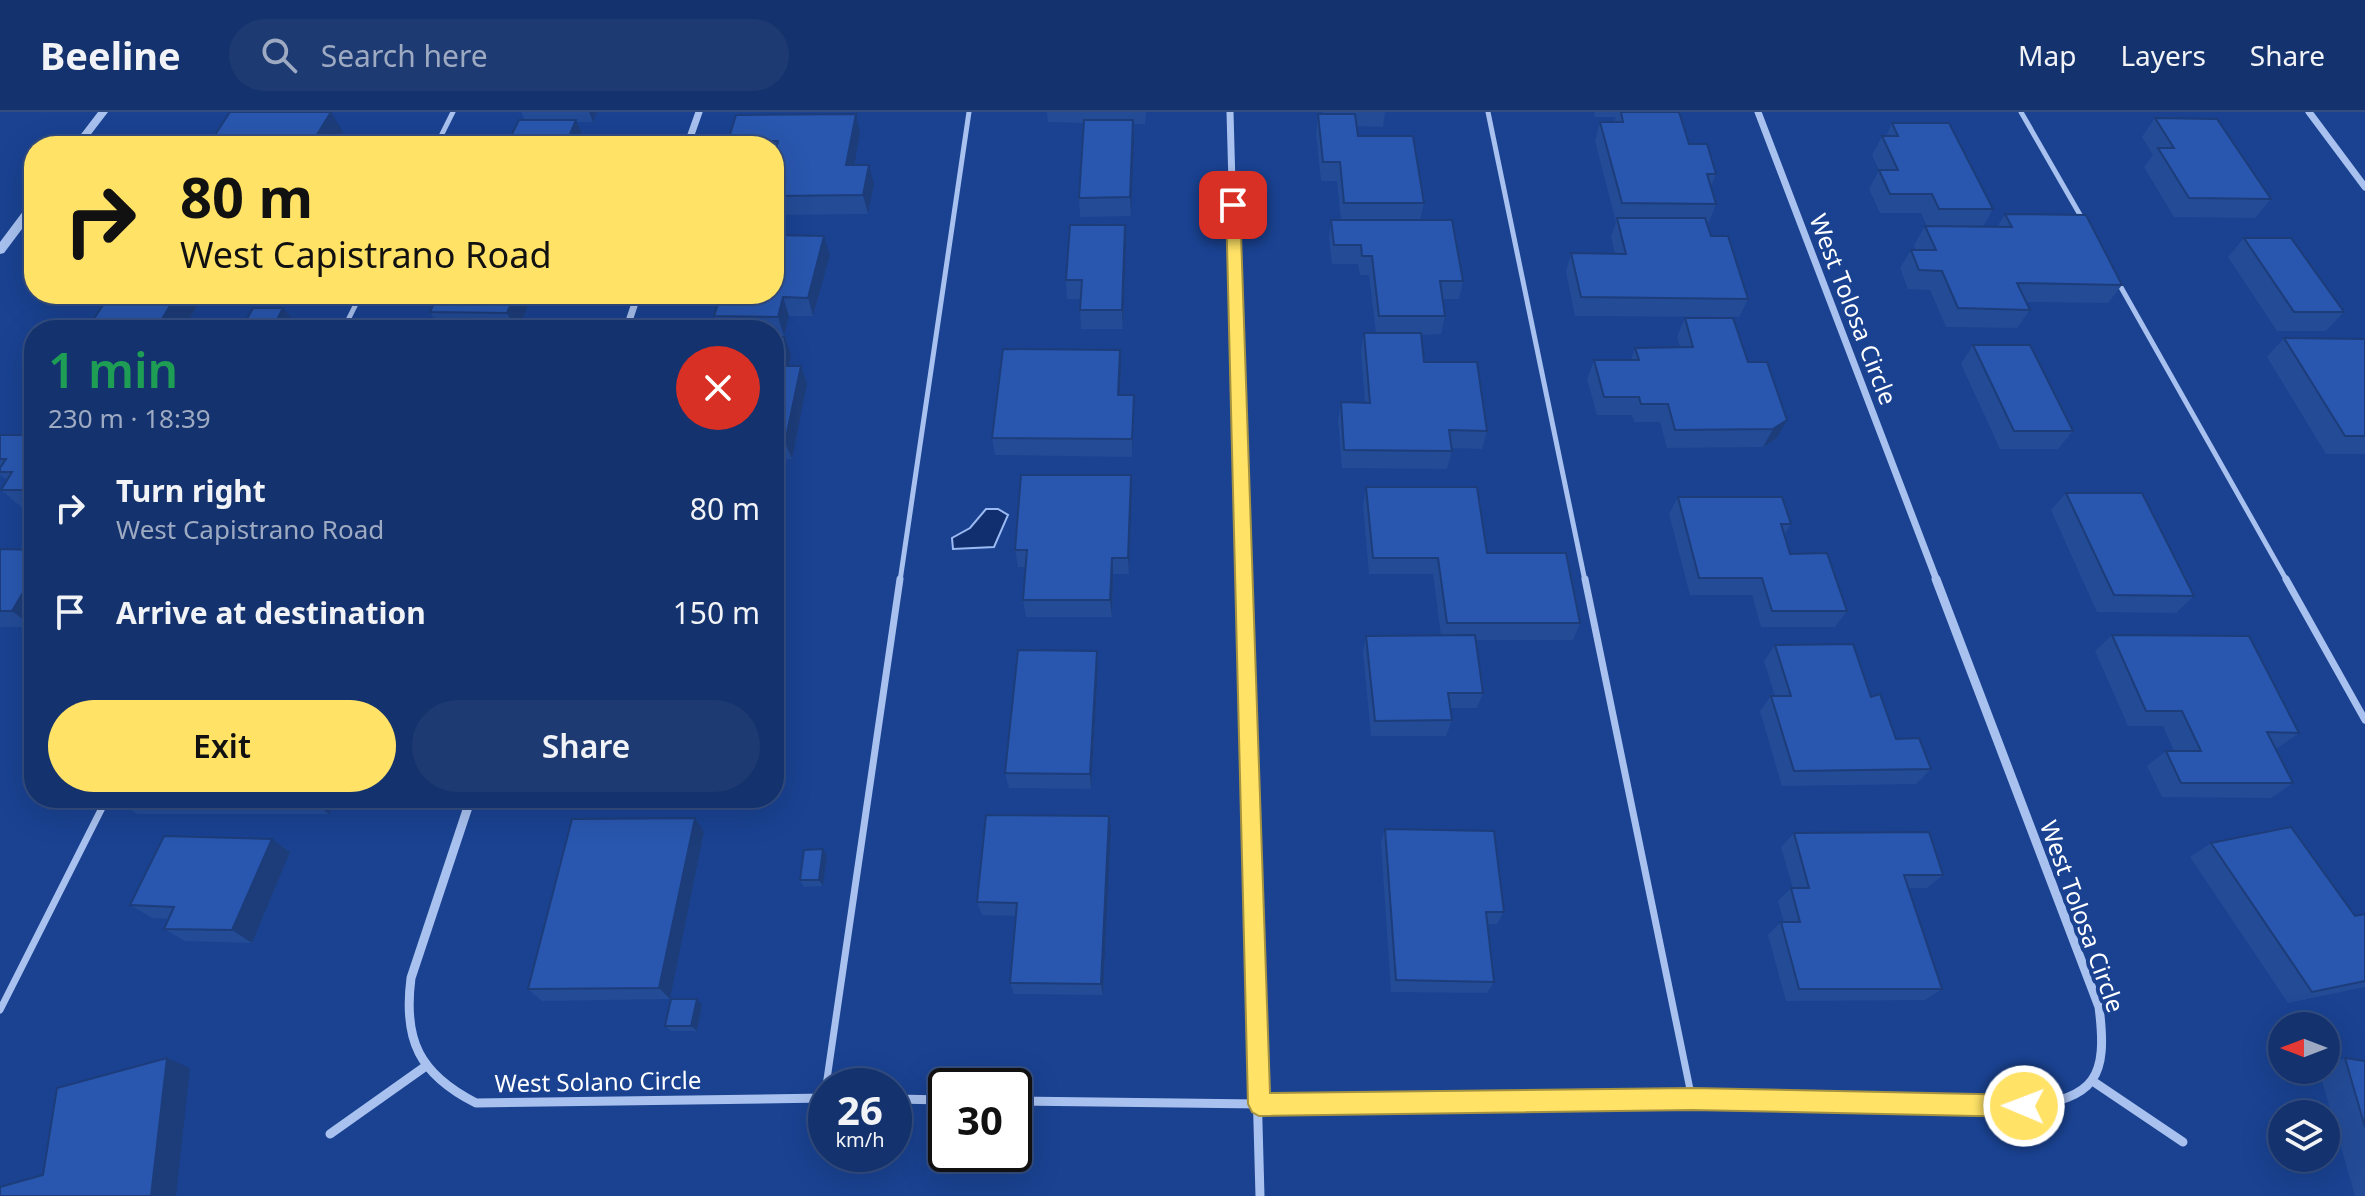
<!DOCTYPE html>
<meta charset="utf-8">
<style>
body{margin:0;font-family:"Noto Sans",sans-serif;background:#1d3a72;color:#f1f3f6;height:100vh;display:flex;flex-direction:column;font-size:30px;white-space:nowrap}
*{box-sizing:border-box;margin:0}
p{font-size:26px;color:#9daac2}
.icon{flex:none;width:44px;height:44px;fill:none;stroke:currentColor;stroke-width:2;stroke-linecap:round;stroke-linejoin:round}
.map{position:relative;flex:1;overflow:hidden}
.side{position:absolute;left:24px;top:208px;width:760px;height:488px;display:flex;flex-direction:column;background:#14326d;border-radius:32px;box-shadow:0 8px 32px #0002,0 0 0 2px #334d80}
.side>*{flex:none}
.top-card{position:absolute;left:24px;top:24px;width:760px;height:168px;border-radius:32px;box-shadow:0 8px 32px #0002,0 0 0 2px #334d80;background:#ffe266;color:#111;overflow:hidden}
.needle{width:52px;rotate:270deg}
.controls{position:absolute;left:2268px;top:900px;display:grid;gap:16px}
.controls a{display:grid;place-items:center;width:72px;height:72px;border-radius:50%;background:#14326d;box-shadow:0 8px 32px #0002,0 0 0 2px #334d80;font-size:40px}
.speed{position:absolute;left:808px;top:956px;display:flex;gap:16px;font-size:40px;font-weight:700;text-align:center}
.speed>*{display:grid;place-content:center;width:104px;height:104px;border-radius:50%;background:#14326d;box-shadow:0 8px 32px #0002,0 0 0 2px #334d80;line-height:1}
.speed small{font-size:20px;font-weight:400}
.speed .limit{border:4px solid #111;border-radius:12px;background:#fff;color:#111}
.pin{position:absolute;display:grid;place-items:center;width:68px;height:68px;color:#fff;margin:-34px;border-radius:16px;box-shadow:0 4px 12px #0006}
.me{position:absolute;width:88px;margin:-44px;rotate:271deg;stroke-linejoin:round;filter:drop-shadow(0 0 6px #0008)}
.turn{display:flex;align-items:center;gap:28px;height:168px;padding:0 24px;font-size:36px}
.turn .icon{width:104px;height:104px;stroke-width:2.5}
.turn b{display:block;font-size:56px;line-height:68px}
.round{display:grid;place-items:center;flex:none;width:84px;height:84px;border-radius:42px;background:#1d3a72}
.headline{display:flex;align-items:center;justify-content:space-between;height:136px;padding:0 24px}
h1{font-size:48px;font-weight:600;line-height:60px;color:#1e9e55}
.action{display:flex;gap:16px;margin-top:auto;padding:16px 24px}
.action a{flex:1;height:92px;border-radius:48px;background:#ffe266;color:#111;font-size:32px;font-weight:600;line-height:92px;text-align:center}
.action a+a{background:#1d3a72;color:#f1f3f6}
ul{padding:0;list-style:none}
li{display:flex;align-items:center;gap:24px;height:104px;padding:0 24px}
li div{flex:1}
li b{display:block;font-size:30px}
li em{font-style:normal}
header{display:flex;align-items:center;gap:48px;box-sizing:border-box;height:112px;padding:0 40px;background:#14326d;border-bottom:2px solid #334d80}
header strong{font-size:38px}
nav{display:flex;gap:44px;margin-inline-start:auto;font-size:28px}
.search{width:560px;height:72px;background:#1d3a72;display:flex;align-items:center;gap:20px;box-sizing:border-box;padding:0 28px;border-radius:44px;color:#9daac2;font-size:30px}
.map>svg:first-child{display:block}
.water{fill:#112f6e;stroke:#9bbaf1;stroke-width:2}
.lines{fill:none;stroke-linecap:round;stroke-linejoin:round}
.service-far1{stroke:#a8c1ef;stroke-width:5}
.service{stroke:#a8c1ef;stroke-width:7}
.minor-far1{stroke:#a8c1ef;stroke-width:7}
.minor{stroke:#a8c1ef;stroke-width:9}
.tertiary{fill:#a8c1ef;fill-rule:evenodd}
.wall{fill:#234b96}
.shaded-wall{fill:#1d3d7a}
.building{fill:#2957af;stroke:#1d3d7a;stroke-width:2}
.route{fill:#ffe266;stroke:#a69342;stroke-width:2}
.labels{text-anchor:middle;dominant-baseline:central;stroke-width:8;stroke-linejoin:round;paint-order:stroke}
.street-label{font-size:24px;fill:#fff;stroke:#1a4291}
</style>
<header>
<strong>Beeline</strong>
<div class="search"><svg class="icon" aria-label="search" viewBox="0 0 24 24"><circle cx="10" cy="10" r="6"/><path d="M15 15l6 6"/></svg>Search here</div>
<nav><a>Map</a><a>Layers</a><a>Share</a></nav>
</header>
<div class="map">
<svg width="2365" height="1084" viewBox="0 0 2365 1084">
<rect width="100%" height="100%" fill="#1a4291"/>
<path class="water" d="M986,397h12l10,6 -14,32 -41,2 -1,-11 18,-10z"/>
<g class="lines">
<path class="service-far1" d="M1488,0l97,469
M2021,0l62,108
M436,34l17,-34
M2118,170l169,299
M343,218l18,-36
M900,469l69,-469"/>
<path class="service" d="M1585,467l107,520
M2286,467l79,141
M0,898l107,-212
M826,974l74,-507"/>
<path class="minor-far1" d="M1230,0l13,469
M1758,0l179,469
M2309,0l56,75
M687,34l12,-34
M626,218l12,-36"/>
<path class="minor" d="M1243,467l17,617
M471,686l-60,180c-8,62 8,96 65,125l350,-5
M2094,970l89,60
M894,987l52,1
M1014,989l245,3 433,-5 332,7c72,-7 84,-29 75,-99l-163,-428
M330,1022l96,-68"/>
<path class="tertiary" d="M98,0h10l-26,34h-10z
M34,89v12l-30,40 -4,1v-12l30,-40z"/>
</g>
<path class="wall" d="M521,0h76l-4,10h-16l7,17 -2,7h-94l20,-4 17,-22z
M1047,0h99l-1,12h-12l-2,92 -51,1 -1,-19 5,-75 -36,-1z
M1323,0h62l-2,15 -26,-1 1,10 66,67 -4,17 43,61 -4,18h-16l2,17 -4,18 -20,1 3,27 63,69 -5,18 -31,-1 1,3 -5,18 -105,-1 -4,-48 3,-18 24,1 -4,-52 3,-18h12l-7,-58h-9l-2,-11h-26l-3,-25 2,-19h10l-4,-39h-16l-5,-48 2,-19h5z
M1594,0h85l10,32 27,30 -5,13 5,17 -7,18h-3l5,14 37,63 -9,18 -164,-1 -9,-44 5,-19 44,1 -4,-17 5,-15 -21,-81 5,-19h14l2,-5h-21z
M2155,6l116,81 -16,19 -81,-1 -30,-50 9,-12 -11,-18z
M1892,11l101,86 -10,18h14l8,-13 117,71 -14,18 -81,-1 3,8 -13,18 -71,-1 -16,-37 -22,-1 -8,-21 11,-18h5l-2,-5 11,-19h2l-6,-13h-41l-11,-24 10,-19 -7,-15 10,-19h4z
M343,20l-9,14h-116l-5,-8z
M860,21l-6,32 20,19 -6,30 -94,1v-69h-44l-2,-5z
M2244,126l100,74 -18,19h-49l-49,-74z
M1126,132l-3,85h-42l-1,-19 1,-11h-14l-1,-19z
M830,143l-17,61h-24l-5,20h-10v-6h-54l-6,-14z
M110,182h94l-21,36h-79l-10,-11z
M438,182h95l-15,36h-77l-11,-18z
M283,196l8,10 -7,12h-38l-3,-4z
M1685,206l63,44 39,58 -10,18 -14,9 -96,1 -7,-26h-26l-2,-7h-35l-10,-36 7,-19h37l4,-12 45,-1 -3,-10z
M774,225h11l6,18 -2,11 18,18 -15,75 -18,1z
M2284,226l81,1v115h-39l-59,-97z
M1973,233l100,86 -15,18h-58l-39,-85z
M1121,257l-1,26h14v18l-2,44 -137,-2 -3,-17z
M0,323h34v72h-13l-20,-17 6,-10 -7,-5z
M1131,363l1,17 -3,82h-16l-1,43h-86l-3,-17 3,-33h-8l-3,-17z
M1366,375l121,66 93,70 -7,17h-98l8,53 -6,15h-27l2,12 -6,16h-75l-8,-84 3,-16h75l-8,-62h-64l-6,-69z
M2066,381l128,103 -18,17 -79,-1 -46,-102z
M1678,385l113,27 -7,11 6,19 57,57 -12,16h-74l-9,-32h-62l-21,-81z
M0,437l34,1 -1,77h-33z
M2112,523l187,98 -21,15h-3l18,35 -22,15 -109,-1 -15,-31 19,-15h8l-11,-25h-35l-33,-75z
M1775,533l96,52 25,42 35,30 -15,15 -134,2 -22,-75 11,-15h4l-11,-35z
M1098,555l-7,122 -82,-1 -4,-15z
M116,686h219l-6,16h-192l-21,-15z
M1385,717l119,83 -7,12h-10l7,58 -7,11 -96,-1 -10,-149z
M1111,718l-8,165 -89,-1 -4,-11 6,-67 -34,-1 -5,-13z
M704,720l-34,167 -128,2 -14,-12z
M1794,721l149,42 -16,13h-19l34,101 -17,11 -139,1 -18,-66 13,-13h3l-6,-21 13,-13h2l-12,-41z
M272,727l18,13 -38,91 -67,-2 -21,-12 5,-10 -17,-1 -22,-13z
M2211,731l144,73 10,-2v73l-77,16 -98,-146z
M827,744l-4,30 -19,1 -4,-7z
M702,893l-5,26h-26l-6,-5z
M2345,946l20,3v135h-10l-36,-126h7v-5z"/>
<path class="shaded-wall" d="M331,0l12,20 -9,14h-24z
M589,0h8l-4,10z
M856,2l4,19 -9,51 -5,-19z
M576,8l8,19 -2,7h-17z
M1133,8l1,19 -3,77 -1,-19z
M869,53l5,19 -6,30 -5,-19z
M1125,113l1,19 -3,85 -1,-19z
M824,124l6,19 -17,61 -5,-18z
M177,182h27l-21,36h-12l-9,-11z
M515,182h18l-15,36h-2l-9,-17z
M783,185l6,19 -5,20 -6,-19z
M283,196l8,10 -7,12h-7l-3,-4z
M785,225l6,18 -6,29 -7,-18z
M1120,238l1,19 -2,44 -1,-18z
M801,254l6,18 -15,75 -7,-17z
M1134,283v18l-2,44v-18z
M1787,308l-10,18 -14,9 10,-18z
M774,360l3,6 -3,11z
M1131,363l1,17 -3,82 -1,-16z
M776,410l7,17 -8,34 -1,-44z
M1112,446l1,16 -1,43 -2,-17z
M22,482l12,9 -1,24 -21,-16z
M1097,539l1,16 -7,122 -1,-15z
M312,686h23l-6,16 -18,-14z
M1109,704l2,14 -8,165 -2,-11z
M695,706l9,14 -34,167 -11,-11z
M272,727l18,13 -38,91 -20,-13z
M823,737l4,7 -4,30 -4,-6z
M697,887l5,6 -5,26 -6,-5z
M167,946l23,10 -14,128h-25z"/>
<path class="building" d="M230,0h101l-21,34h-45l5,-7 -57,-1z
M1621,0h58l10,32h18l9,30h-9l9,30 -94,-1 -22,-81h23z
M856,2l-10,51h23l-6,30 -89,1v-37l4,-18h-50l8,-26z
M1318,2h37l3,22h55l11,67h-80l-4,-41h-17z
M2155,6l62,1 54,80 -82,-1 -31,-50h16z
M519,8h57l-11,26h-77l2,-4h18z
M1084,8h49l-3,77 -51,1z
M1892,11h57l44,86h-54l-7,-15h-42l-11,-24h19l-16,-34h16z
M2005,102l81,1 36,70 -105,-2 13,27 -72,-2 -16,-37 -23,-1 -8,-20h25l-11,-24 87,1z
M1617,106h88l6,18h17l20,63 -167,-2 -10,-44 55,1z
M1331,108h121l11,61h-23l5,35h-66l-7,-60h-10l-1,-11h-27z
M1070,113h55l-3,85h-42l2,-30h-16z
M774,123l50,1 -16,62 -25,-1 -5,20 -64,-1 7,-22h53z
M2244,126h47l53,74h-50z
M110,182h67l-15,25h-68z
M438,182h77l-8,19 -77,-1z
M253,196h30l-9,18h-31z
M1685,206h48l15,44h19l20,58 -14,9 -98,1 -7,-26h-27l-2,-7h-35l-10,-37h45l-4,-12 58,-1z
M1364,221h57l3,29h53l10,69 -38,-1 3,21 -108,-1 -3,-48 29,1z
M774,225h11l-7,29h23l-16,76h-11z
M2284,226l81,1v97h-20z
M1973,233h57l43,86h-59z
M1003,237l117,1 -2,45h16l-2,44 -140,-1z
M0,323h34v55h-33l11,-18h-12v-4l6,-9h-6z
M1021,363h110l-3,83h-16l-2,42h-87l4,-50h-12z
M1366,375h111l10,66h79l14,70h-133l-9,-65h-65z
M2066,381h76l52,103 -80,-1z
M1678,385h104l9,27h-10l9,30 37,-1 20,58h-75l-10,-33h-63z
M0,437l34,1v44h-12l-10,17h-12z
M1475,523l8,58h-35l4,27 -77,1 -9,-85z
M2112,523l137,1 50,97 -32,-1 26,51h-112l-15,-32h35l-19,-40h-36z
M1853,532l18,53 9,-3 16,45 23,-1 12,31 -137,2 -23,-75h20l-16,-51z
M1018,538l79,1 -7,123 -85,-1z
M116,686h196l-1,2 -195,-1z
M986,703l123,1 -8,168 -91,-1 7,-80 -40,-1z
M695,706l-36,170 -131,1 44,-170z
M2291,715l64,89 10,-2v67l-53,11 -101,-149z
M1385,717l109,2 10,81h-18l8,70 -98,-2z
M1929,720l14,43h-39l38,114h-143l-18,-67h19l-9,-34h18l-15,-55z
M164,724l108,3 -40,91 -68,-1 10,-22 -44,-2z
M823,737l-4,31h-19l4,-30z
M671,887h26l-6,27h-26z
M167,946l-16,138h-151v-9l43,-12 14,-87z
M2345,946l20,3v66z"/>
<path class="route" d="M1233,88l7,5 30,888 422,-5 332,7 8,3 3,8 -3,8 -8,3 -332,-7 -433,6 -7,-4 -4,-8 -22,-899z"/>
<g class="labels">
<g class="street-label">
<text transform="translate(1854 197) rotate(69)">West Tolosa Circle</text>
<text transform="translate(2083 804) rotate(70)">West Tolosa Circle</text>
<text transform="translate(598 969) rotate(-1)">West Solano Circle</text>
</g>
</g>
</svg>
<div class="controls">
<a><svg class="needle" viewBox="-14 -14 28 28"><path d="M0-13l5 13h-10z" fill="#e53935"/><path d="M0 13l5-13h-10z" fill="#9daac2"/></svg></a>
<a><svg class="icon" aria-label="layers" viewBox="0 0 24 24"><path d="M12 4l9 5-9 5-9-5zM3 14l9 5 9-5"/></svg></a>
</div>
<div class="speed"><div>26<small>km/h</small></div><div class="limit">30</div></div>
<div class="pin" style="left:1233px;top:93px;background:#d93025"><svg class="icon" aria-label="arrive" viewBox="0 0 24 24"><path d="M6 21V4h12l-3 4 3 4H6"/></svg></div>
<svg class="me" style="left:2024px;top:994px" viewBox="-20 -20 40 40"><circle r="17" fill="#ffe266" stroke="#fff" stroke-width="3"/><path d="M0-11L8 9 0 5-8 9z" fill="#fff"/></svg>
<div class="top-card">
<div class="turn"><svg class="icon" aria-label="right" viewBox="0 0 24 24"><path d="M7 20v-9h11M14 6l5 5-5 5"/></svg><div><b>80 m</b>West Capistrano Road</div></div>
</div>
<section class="side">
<div class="headline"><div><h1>1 min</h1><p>230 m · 18:39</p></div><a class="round" style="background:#d93025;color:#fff"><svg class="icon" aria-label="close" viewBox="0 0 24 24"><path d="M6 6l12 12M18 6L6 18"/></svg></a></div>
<ul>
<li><svg class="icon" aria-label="right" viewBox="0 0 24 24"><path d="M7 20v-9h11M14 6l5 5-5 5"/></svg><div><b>Turn right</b><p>West Capistrano Road</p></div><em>80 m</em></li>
<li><svg class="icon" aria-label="arrive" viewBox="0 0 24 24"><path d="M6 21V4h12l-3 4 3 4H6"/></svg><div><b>Arrive at destination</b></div><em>150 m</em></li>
</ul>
<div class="action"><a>Exit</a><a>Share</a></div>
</section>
</div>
